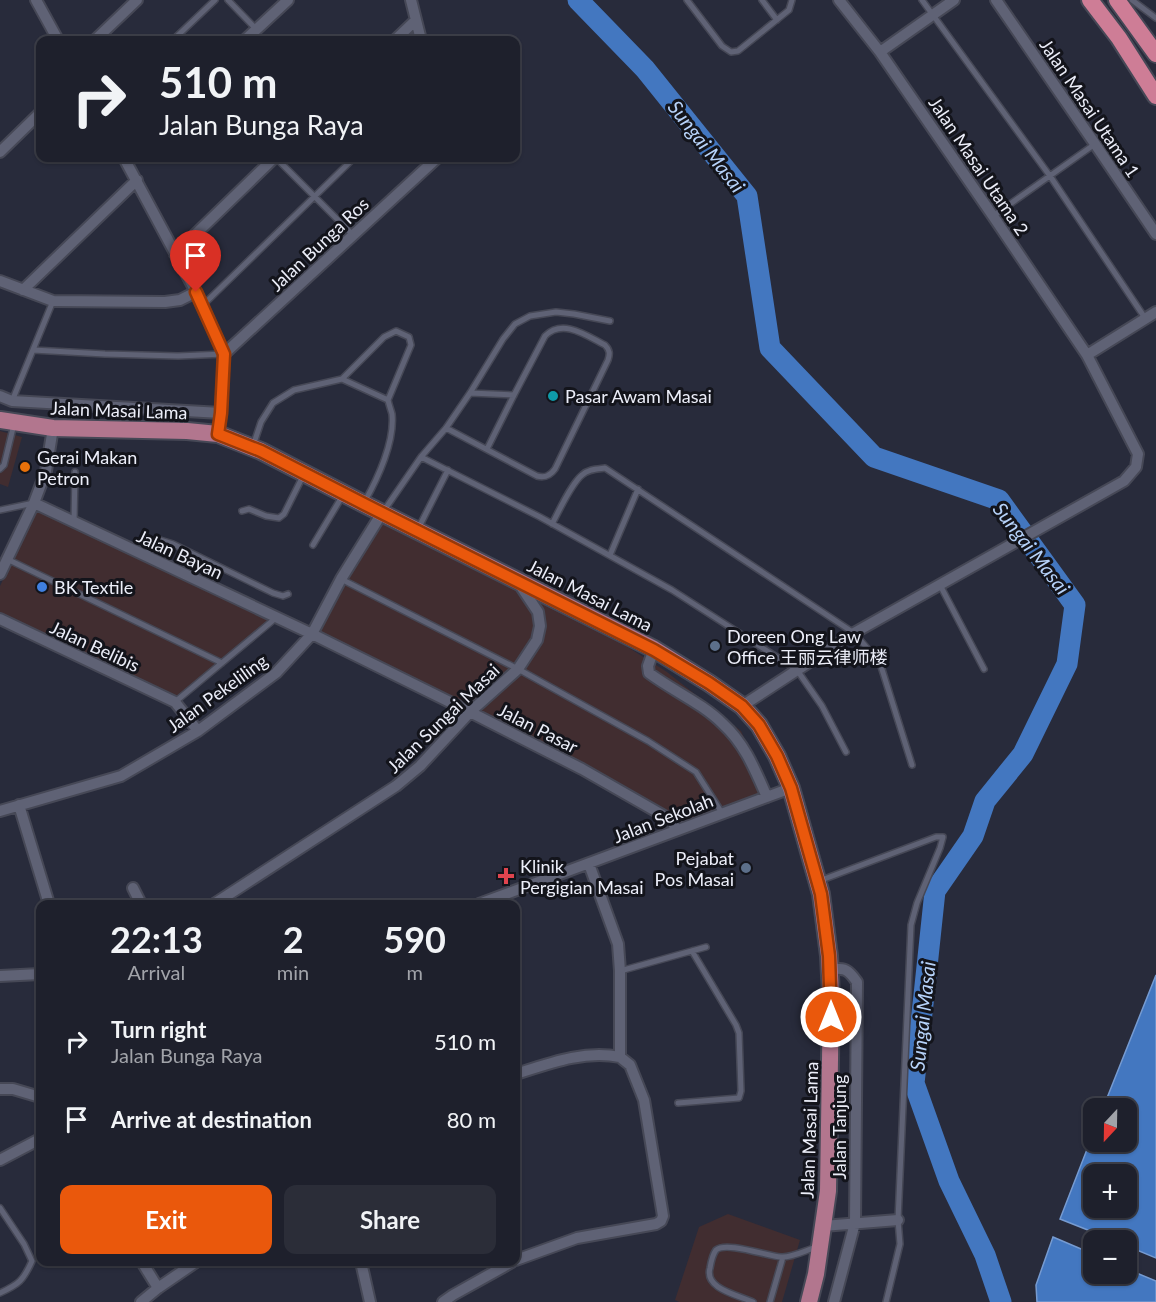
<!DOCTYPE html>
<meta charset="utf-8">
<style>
body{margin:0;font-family:Lato,"Noto Sans SC",sans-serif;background:#2b2d38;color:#f1f3f6;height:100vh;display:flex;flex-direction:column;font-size:22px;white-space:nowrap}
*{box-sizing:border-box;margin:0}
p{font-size:20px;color:#a1a3a9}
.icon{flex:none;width:33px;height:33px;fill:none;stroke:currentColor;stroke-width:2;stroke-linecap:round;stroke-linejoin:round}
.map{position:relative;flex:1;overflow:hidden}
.sheet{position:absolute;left:36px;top:900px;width:484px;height:366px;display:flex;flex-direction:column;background:#1e202c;border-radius:12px;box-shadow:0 2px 4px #0004,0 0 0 2px #3c3e48}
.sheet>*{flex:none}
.hud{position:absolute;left:36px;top:36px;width:484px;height:126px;border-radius:12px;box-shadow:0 2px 4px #0004,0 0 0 2px #3c3e48;background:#1e202c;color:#f1f3f6;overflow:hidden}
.needle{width:39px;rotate:202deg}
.controls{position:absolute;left:1083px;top:1098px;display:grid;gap:12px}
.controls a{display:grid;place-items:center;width:54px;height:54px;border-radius:12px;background:#1e202c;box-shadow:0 2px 4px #0004,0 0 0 2px #3c3e48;font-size:30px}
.pin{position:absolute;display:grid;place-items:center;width:51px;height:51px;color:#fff;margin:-62px -26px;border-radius:50% 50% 50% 0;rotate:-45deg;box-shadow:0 0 6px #0007}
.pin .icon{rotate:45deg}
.me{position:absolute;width:66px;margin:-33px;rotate:0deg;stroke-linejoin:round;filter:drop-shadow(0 0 4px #0008)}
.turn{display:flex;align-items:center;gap:21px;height:126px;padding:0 24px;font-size:27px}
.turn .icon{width:78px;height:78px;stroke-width:2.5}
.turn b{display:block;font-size:42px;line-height:51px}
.eta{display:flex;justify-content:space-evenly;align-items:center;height:102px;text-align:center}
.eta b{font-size:36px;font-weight:700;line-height:42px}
.primary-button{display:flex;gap:12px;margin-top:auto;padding:12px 24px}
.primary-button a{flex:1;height:69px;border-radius:12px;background:#ea580c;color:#fff;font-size:24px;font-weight:700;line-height:69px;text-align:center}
.primary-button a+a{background:#2b2d38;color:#f1f3f6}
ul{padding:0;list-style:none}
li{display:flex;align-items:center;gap:18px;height:78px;padding:0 24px}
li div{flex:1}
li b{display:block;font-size:22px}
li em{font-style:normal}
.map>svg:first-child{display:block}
.commercial{fill:#412d30}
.water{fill:#4377c0;stroke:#769bd1;stroke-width:1.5;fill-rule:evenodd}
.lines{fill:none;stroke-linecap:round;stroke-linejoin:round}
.river{stroke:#4377c0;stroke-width:21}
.service-casing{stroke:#464856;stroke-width:8}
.minor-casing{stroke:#464856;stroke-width:14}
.primary-casing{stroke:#464856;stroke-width:20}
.trunk-casing{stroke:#464856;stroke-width:20}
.service{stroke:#5f6275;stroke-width:5}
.minor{stroke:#5f6275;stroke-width:10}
.primary{stroke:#b2768e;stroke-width:16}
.trunk{stroke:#ce7d96;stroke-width:16}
.route-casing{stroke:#983908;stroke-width:15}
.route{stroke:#ea580c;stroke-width:10}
.culture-dot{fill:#0f9aa8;stroke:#13141b;stroke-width:2}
.food-dot{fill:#e8710a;stroke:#13141b;stroke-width:2}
.shop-dot{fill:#3f7fe0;stroke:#13141b;stroke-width:2}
.service-dot{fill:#5c6f8a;stroke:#13141b;stroke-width:2}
.health-dot{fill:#e0444e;stroke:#13141b;stroke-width:2}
.labels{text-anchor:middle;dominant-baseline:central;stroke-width:6;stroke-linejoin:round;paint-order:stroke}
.street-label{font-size:18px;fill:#eceef9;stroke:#13141b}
.poi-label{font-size:18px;fill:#eceef9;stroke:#13141b;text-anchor:start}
.water-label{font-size:20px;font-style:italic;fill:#b6d2f9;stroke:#13141b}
</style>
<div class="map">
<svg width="1156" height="1302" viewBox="0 0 1156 1302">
<rect width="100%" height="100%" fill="#282b3b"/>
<path class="commercial" d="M0,431l22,6 -14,50 -8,-3z
M40,501l237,112 -108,91 -169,-80v-38z
M382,521l233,118 52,33 74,59 28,60 -99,37 -5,-6 -85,-49 -135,-69 -131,-64z
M728,1214l72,26 -18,62h-103l-4,-2 24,-73z"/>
<path class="water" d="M1156,975v283l-29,-12 -1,-6h-13l-53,-21 33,-85 1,8h32v-34h-23zM1094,1174h32v34h-32z
M1053,1237l40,17 1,20h32l1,-5 29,12v21h-119l-1,-17z"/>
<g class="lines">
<path class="river" d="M578,0l67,69 102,127 23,152 104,109 125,43 76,105 -8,59 -44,90 -38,47 -12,35 -38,55 -11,104 -10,88 35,98 36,74 16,47"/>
<defs>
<path id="service" d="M228,0l29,30
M687,0l35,46 9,6 7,-1 51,-41 3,-10
M762,0l15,20
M922,0l128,176 95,142
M1132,0l24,18
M173,40l42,-40
M276,158l77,77
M993,216l102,-72
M202,306l152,-148
M33,350l72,4 73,2 46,-2
M342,379l42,-42 12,-6 13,6 2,8 -23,55
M470,393l44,2
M12,401l41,-100
M446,428l91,48c8,2 13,0 18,-7l53,-109c2,-6 2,-10 -3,-15 -18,-9 -42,-27 -60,-9l-31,59 -27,54
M253,446l8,-24 12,-19 21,-13 48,-11 46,21c1,5 3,10 4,14 3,27 -14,64 -27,87
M421,457l119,60 132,73 125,80 25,36 24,46
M0,469l4,-4 10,-41
M0,510l34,-7
M242,511l7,-2 17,7 13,2 5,-4 19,-38
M383,512l38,-55 25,-29 24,-35 33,-54 12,-15 15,-8 26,-4 18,2 36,7
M74,522l1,-50
M552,524c7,-13 19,-40 30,-49 6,-6 15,-6 23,-7l249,165 26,30 32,102
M418,529l30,-59
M313,545l30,-50
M610,555l28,-66
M146,556l7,-14 7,-2 13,4 100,49 10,3 5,-2
M7,559l215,104
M341,579l177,90 130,72 48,31 26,41
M940,585l44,84
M175,702l102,-85
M819,881l117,-44h7l-3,11 -23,55 -6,22 -13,295 2,24 -14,58
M620,971l86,-24
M678,1103l61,-5 2,-7 -2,-58 -3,-8 -44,-74
M0,1208l24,36 8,17c-9,20 -13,23 -32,32
M753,1302c-15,-7 -49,-13 -43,-34 1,-6 3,-14 6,-18 10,-9 51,6 65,7 11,1 25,-7 36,-10
M770,1302l13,-45"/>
<path id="minor" d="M36,0l22,40
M411,0l10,40
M996,0l99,144 61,90
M95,40l42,-40
M245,40l43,-40
M395,40l21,-20
M880,52l74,-52
M0,152l40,-39
M124,158l72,134 28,62 -3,59 -3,21
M175,254l99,-96
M0,281l53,20 112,1 15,-2 16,-8
M23,290l114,-110
M224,354l213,-196
M1087,355l69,-43
M0,396l12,5 209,12
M34,503l278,131 158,78 112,57 84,48 6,4 4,9
M0,574l34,-71 12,-32 7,-43
M0,619l175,83 23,29
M654,649l-6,17 1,7c24,18 53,30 74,51 22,20 32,46 44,73
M742,706l112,-73 270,-152 12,-14 2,-13 -51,-99 -94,-139 -113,-164 -41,-52
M19,805l30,99
M0,811l121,-35 77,-45 78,-58 36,-39 29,-55 41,-66
M589,864l29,80 2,27v86
M133,888l8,16
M214,904l182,-118 24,-20 50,-54 48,-43 19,-29 3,-14 -2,-14 -18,-27
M479,904l312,-116
M830,969c15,-1 18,0 27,13l-2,241 -21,79
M0,976l40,-2
M516,1074c34,-11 68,-24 104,-17
M0,1089h13l27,8
M0,1160l40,-21
M823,1226l75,-6
M516,1260l61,-22 79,-14 5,-3 2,-5 -19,-116 -14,-35 -10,-8
M142,1262l16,26
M361,1262l9,40
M141,1302l17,-14 38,-26
M443,1302l10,-7 59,-33"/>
<path id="primary" d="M0,420l53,8 134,3 31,3 43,17 103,53 290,145 55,34 33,23 17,19 18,31 14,32 30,106 8,62 2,39 -3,196 -12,83 -7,28"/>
<path id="trunk" d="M1090,0l29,38 37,58
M1117,0l39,54"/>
</defs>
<use href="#service" class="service-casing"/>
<use href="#minor" class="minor-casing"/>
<use href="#primary" class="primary-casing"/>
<use href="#trunk" class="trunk-casing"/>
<use href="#service" class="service"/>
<use href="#minor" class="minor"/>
<use href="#primary" class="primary"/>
<use href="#trunk" class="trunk"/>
</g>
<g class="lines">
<defs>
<path id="route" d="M196,292l28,62 -3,59 -3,21 43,17 103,53 290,146 55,33 33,23 17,19 18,31 14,32 30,106 8,62 2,61"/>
</defs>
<use href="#route" class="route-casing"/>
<use href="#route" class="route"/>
</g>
<circle class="culture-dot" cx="553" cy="396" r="6"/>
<circle class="food-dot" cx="25" cy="467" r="6"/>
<circle class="shop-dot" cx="42" cy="587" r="6"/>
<g class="service-dot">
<circle cx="715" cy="646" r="6"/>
<circle cx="746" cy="868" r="6"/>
</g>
<path class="health-dot" d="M503 867h6v6h6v6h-6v6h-6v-6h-6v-6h6z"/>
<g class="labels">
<g class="street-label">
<text transform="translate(1090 108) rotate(56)">Jalan Masai Utama 1</text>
<text transform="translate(979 166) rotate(56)">Jalan Masai Utama 2</text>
<text transform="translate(319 244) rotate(-43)">Jalan Bunga Ros</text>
<text transform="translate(119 410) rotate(2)">Jalan Masai Lama</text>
<text transform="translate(180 554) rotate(25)">Jalan Bayan</text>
<text transform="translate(590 595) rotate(27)">Jalan Masai Lama</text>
<text transform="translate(95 646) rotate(25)">Jalan Belibis</text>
<text transform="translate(217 693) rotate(-36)">Jalan Pekeliling</text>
<text transform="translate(443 718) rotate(-44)">Jalan Sungai Masai</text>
<text transform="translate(538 728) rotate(27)">Jalan Pasar</text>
<text transform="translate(663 818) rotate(-21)">Jalan Sekolah</text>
<text transform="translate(839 1127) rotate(-90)">Jalan Tanjung</text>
<text transform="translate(809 1130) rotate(-88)">Jalan Masai Lama</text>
</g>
<g class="poi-label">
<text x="565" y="396">Pasar Awam Masai</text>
<text x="37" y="457">Gerai Makan<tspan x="37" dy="21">Petron</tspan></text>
<text x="54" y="587">BK Textile</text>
<text x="727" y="636">Doreen Ong Law<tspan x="727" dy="21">Office 王丽云律师楼</tspan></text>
<text x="734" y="858" text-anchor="end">Pejabat<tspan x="734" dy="21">Pos Masai</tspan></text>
<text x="520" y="866">Klinik<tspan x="520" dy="21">Pergigian Masai</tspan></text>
</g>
<g class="water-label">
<text transform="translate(707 146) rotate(52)">Sungai Masai</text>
<text transform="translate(1032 548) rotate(52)">Sungai Masai</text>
<text transform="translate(922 1016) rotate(-84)">Sungai Masai</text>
</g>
</g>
</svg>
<div class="controls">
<a><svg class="needle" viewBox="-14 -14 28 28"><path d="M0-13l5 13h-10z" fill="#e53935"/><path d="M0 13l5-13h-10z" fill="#a1a3a9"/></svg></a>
<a>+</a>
<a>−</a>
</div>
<div class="pin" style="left:196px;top:292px;background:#d93025"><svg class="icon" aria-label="arrive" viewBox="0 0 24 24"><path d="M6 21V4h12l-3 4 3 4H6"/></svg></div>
<svg class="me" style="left:831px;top:1017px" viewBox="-20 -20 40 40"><circle r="17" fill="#ea580c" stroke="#fff" stroke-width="3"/><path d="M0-11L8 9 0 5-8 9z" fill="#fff"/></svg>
<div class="hud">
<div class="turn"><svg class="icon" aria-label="right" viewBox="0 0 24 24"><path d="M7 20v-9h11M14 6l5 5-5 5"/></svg><div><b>510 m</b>Jalan Bunga Raya</div></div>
</div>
<section class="sheet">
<div class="eta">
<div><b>22:13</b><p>Arrival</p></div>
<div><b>2</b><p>min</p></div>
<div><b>590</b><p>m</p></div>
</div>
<ul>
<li><svg class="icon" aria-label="right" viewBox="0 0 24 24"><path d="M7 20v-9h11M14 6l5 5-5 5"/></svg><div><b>Turn right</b><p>Jalan Bunga Raya</p></div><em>510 m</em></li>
<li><svg class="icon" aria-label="arrive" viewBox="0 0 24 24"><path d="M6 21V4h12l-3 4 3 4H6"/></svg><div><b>Arrive at destination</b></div><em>80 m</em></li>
</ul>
<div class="primary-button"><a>Exit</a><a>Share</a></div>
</section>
</div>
